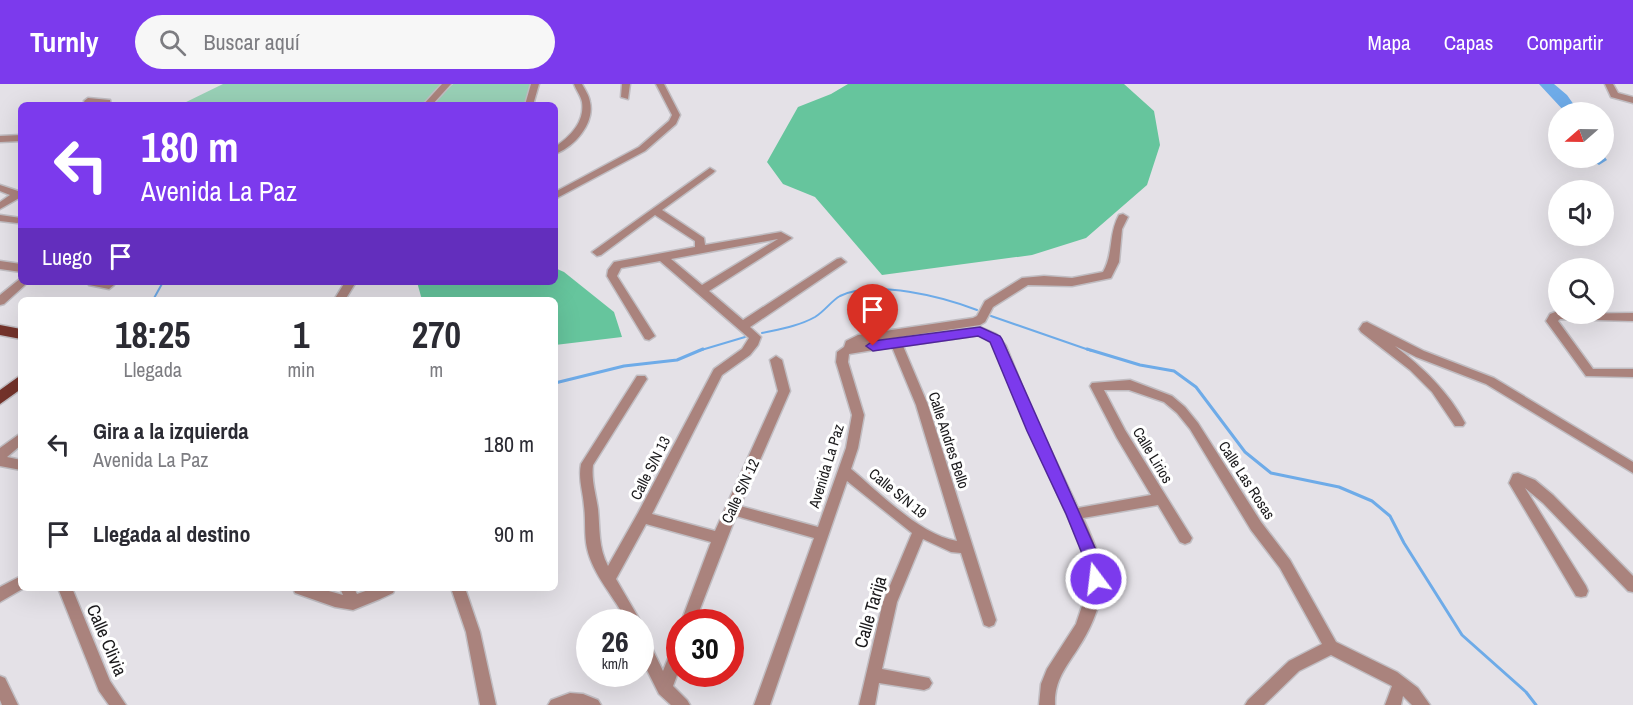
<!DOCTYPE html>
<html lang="es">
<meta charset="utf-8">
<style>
body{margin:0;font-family:"Archivo Narrow",sans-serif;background:#f7f7f7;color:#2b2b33;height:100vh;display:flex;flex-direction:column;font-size:22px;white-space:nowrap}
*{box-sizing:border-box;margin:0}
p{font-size:20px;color:#7c7c81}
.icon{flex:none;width:33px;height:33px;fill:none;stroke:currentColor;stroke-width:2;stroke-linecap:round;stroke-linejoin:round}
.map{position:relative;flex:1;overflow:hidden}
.sheet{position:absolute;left:18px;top:213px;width:540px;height:294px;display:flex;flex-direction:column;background:#fff;border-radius:9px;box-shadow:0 6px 24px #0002}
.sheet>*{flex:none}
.guide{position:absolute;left:18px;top:18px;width:540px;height:183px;border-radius:9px;box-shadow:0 6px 24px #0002;background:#7c3aed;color:#fff;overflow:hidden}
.needle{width:39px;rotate:250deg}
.buttons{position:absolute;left:1548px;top:18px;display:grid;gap:12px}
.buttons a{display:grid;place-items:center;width:66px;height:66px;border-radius:50%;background:#fff;box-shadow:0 6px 24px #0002;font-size:30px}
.speed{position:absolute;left:576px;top:525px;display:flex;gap:12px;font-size:30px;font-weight:700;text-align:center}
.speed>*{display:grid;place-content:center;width:78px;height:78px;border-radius:50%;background:#fff;box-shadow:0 6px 24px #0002;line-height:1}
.speed small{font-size:15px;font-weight:400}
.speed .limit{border:9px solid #d22;background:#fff;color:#111}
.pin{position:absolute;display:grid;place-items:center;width:51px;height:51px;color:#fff;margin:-62px -26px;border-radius:50% 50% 50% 0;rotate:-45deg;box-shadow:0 0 6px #0007}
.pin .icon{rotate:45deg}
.me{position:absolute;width:66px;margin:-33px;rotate:345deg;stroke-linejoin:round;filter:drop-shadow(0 0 4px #0008)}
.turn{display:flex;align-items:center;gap:21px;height:126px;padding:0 24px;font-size:27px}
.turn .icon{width:78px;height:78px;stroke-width:2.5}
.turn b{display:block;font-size:42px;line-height:51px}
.then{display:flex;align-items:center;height:57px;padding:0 24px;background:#0003;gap:12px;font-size:22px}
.eta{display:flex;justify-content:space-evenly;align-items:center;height:102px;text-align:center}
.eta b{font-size:36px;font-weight:700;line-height:42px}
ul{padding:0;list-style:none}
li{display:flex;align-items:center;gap:18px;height:90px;padding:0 24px}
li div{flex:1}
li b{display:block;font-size:22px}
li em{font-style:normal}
header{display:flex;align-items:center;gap:36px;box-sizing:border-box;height:84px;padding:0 30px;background:#7c3aed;color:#fff}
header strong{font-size:28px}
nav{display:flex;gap:33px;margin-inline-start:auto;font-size:21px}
.search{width:420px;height:54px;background:#f7f7f7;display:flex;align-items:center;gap:15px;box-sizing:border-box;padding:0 21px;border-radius:33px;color:#7c7c81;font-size:22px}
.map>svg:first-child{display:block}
.green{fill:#98d0b6}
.forest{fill:#66c59d}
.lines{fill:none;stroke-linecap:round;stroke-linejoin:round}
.stream-far1{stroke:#6eabe8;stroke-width:2}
.stream{stroke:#6eabe8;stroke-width:3}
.river{fill:#6eabe8;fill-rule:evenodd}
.minor-casing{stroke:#c0bdc2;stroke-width:3}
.primary-casing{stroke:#c0bdc2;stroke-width:3}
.minor{fill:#aa837d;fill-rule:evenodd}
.primary{fill:#74332b;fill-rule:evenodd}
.route{fill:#7c3aed;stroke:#51269a;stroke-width:1.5}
.labels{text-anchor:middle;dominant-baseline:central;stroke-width:6;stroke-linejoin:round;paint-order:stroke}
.street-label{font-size:15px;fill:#1b1a1c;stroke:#fff}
.near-street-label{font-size:18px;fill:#1b1a1c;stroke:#fff}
</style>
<header>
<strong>Turnly</strong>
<div class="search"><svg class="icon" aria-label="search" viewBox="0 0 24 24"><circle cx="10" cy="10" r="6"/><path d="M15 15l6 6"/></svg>Buscar aquí</div>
<nav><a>Mapa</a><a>Capas</a><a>Compartir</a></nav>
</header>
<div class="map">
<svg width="1633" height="621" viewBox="0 0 1633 621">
<rect width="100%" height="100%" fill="#e4e1e7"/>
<path class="green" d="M223,0h218l-19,21h-242z
M453,0h77v12l-5,9h-94z"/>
<path class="forest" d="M848,0h276l30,27 6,34 -13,40 -61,53 -54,17 -150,20 -67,-78 -32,-13 -16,-22 31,-55 33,-13z
M555,184l9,4 50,40 8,25 -67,8v-45h-133l-5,-18h138z"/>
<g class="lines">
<path class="stream-far1" d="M153,216l10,-18
M991,232l101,35
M762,249c18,-4 37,-7 53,-16 10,-6 16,-16 25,-21 35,-17 103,1 137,14
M698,267l47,-14"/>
<path class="stream" d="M1087,265l53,16 34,6 22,16 49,65 26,21 68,14 33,14 18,15 14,27 58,92 64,57 10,13
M555,299l69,-17 53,-6 26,-11"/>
<path class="river" d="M1539,0h15l13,11 12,17h-14z
M1604,72l3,4 -8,5 -11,-7z"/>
<defs>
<path id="minor" d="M442,0h9l-19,21h-9z
M531,0h8l-6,21h-8z
M574,0h8c3,6 7,11 8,18 5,22 -16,45 -35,52v-7c15,-10 30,-25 27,-45 -1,-6 -6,-12 -8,-18z
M622,0h8l-2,15 -7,-2z
M656,0h8l16,31 -4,9 -31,27 -90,48v-7l84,-45 30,-26 3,-6z
M1605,0h8l5,9 15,4v6l-22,-6z
M88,14l22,2 1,5 -26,-2 -1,-2z
M21,51v6l-21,1v-6z
M710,84l5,3 -2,2 -51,37 42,28 1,7 76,-13 11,6 -83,53 34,29 94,-61 4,-1 5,4 -96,65 11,10 -3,8 -8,10 -28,20 -70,139 63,17 63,-140 -8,-31 6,-4 6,4 8,31 -50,115 78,21 28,-79 6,-33 -16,-53 1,-10 7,-5 2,-6 12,-6 115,-17 4,-2 8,-15 37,-23 22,-2 28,2 31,-6c11,-19 5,-37 16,-57l4,-1 5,3 -6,12 -3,33 -8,16 -39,8 -44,-1 -35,22 -8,15 -5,3 -120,18 120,-16 16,7 10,12 26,65 46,97 73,-13 -34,-57 -27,-52 2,-3 38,-3 42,16 13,11 13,16 63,99 29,38 46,82 61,30 21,16 12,17h-18l-9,-9 -2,9h-16l7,-19 -61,-31 -32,16 -35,34h-19l3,-5 41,-39 33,-17 -42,-76 -29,-38 -61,-101 -13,-16 -13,-11 -35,-12h-25l21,40 67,108 -2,4 -5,2 -5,-2 -22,-37 -75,13c7,15 15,32 18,48 6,28 -9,62 -24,84 -12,18 -23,32 -22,55h-16l2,-21 6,-15 29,-45 9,-27 4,-18 -2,-13 -6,-20 -61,-135 -17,-47 -11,-21 -12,-8 -77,11 25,59 68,215 -2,5 -5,2 -5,-2 -23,-72 -10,-1 -28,-13 -26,63 -15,67 47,9 3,5 -3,5 -5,2 -45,-7 -4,22h-16l24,-103 29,-69 -65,-52 -77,224h-16l60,-167 -78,-22 -41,106h-14l30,-80 -65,-18 -30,55 25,43 -1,2 -13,-2c-12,-25 -34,-46 -40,-74 -3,-14 -1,-28 -3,-42 -1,-15 -6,-27 -3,-42l56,-88h8l2,3 -2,3 -52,83c-2,15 3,29 5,44 2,20 0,38 10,57l30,-53 76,-144 28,-20 7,-11 -89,-77 -39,7 -4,8 38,60 -6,4 -4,-1 -38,-63 1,-6 6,-8 81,-15v-6l-40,-26 -54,40 -4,1 -5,-4zM778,155l-76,46 -31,-26zM892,263l24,58 41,136c-37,-6 -77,-48 -106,-72l7,-21 6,-33 -16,-53 1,-8z
M0,101l18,6 3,-1v7l-21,12v-7l10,-7 -10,-4z
M0,131l21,3v4l-4,1 -17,-2z
M0,177l21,3v8l-21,-3z
M21,194v4h5l-1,3 -21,19 -4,1v-10z
M88,198h24l2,3 -5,4 -20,-4z
M345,198h11l-11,18h-11z
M1558,227v3l75,-1v8l-73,-2 -2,2 35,48h40v8l-47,-1 -40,-55 4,-7z
M1367,238l57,29 70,27 139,84v11l-147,-89 -70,-27 -21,-11c28,22 53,45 70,77l-2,3h-8l-23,-34 -22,-22 -49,-38 -2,-3 4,-6z
M21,349v12l-14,12 14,3v10l-21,-4v-18z
M1518,389l17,7 18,15 80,81v16l-5,-1 -85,-88 -18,-15 61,98 2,5 -2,5 -5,1 -5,-1 -67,-113 4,-9z
M21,492v12h3l-24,14v-15z
M58,504h14l38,93 16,24h-17l-10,-14z
M293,504h25l25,7 -3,-7h14l3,6 17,-6h21l-2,5 -13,6 -27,11 -18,-3 -40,-14z
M451,504h14l15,44 16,73h-16l-14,-73z
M640,548l5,2 18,37 12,-30 5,-2v28l-7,19 14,14 3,5h-19l-12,-11 -19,-38z
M0,592l5,2 13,27h-16l-2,-5z
M570,609l13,1 15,6 3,5h-53l3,-5z"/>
<path id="primary" d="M0,241l21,4v10l-21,-4z
M21,291v14l-21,15v-14z"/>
</defs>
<use href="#minor" class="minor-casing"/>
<use href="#primary" class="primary-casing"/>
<use href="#minor" class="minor"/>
<use href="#primary" class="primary"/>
</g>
<path class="route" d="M980,243l20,9 2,3 101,227 1,13 -2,5 -6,2 -5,-2 -4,-18 -21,-52 -39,-83 -37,-89 -12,-6 -105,15 -7,-5 7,-5z"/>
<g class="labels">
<g class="street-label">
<text transform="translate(949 356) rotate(72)">Calle Andres Bello</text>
<text transform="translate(1153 371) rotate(59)">Calle Lirios</text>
<text transform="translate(826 382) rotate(-73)">Avenida La Paz</text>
<text transform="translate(650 384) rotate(-63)">Calle S/N 13</text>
<text transform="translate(1247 396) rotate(57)">Calle Las Rosas</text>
<text transform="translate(740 407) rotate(-65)">Calle S/N 12</text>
<text transform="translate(898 409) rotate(39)">Calle S/N 19</text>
</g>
<g class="near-street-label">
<text transform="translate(870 528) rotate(-74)">Calle Tarija</text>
<text transform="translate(107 556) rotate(67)">Calle Clivia</text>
</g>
</g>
</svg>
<div class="buttons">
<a><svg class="needle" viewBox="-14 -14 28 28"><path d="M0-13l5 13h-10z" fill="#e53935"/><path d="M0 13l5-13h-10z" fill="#7c7c81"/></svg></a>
<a><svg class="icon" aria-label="sound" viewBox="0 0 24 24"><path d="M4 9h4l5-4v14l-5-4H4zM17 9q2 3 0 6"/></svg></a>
<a><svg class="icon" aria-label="search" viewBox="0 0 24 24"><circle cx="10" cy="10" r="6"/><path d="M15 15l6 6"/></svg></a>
</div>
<div class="speed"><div>26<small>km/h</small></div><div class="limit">30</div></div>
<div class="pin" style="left:873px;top:262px;background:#d93025"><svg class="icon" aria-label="arrive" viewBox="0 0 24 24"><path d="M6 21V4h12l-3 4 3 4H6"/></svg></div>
<svg class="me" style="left:1096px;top:495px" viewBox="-20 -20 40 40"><circle r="17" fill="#7c3aed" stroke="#fff" stroke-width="3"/><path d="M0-11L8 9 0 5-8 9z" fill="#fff"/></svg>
<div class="guide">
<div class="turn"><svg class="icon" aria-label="left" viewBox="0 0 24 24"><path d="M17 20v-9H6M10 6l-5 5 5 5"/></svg><div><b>180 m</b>Avenida La Paz</div></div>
<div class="then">Luego<svg class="icon" aria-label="arrive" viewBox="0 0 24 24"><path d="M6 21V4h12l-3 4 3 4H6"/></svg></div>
</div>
<section class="sheet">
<div class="eta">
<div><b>18:25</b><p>Llegada</p></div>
<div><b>1</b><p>min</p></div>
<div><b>270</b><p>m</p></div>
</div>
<ul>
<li><svg class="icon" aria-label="left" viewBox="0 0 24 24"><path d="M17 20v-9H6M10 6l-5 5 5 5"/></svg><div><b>Gira a la izquierda</b><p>Avenida La Paz</p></div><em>180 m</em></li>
<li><svg class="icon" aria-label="arrive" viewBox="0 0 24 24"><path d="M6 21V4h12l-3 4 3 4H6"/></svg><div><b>Llegada al destino</b></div><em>90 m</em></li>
</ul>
</section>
</div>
